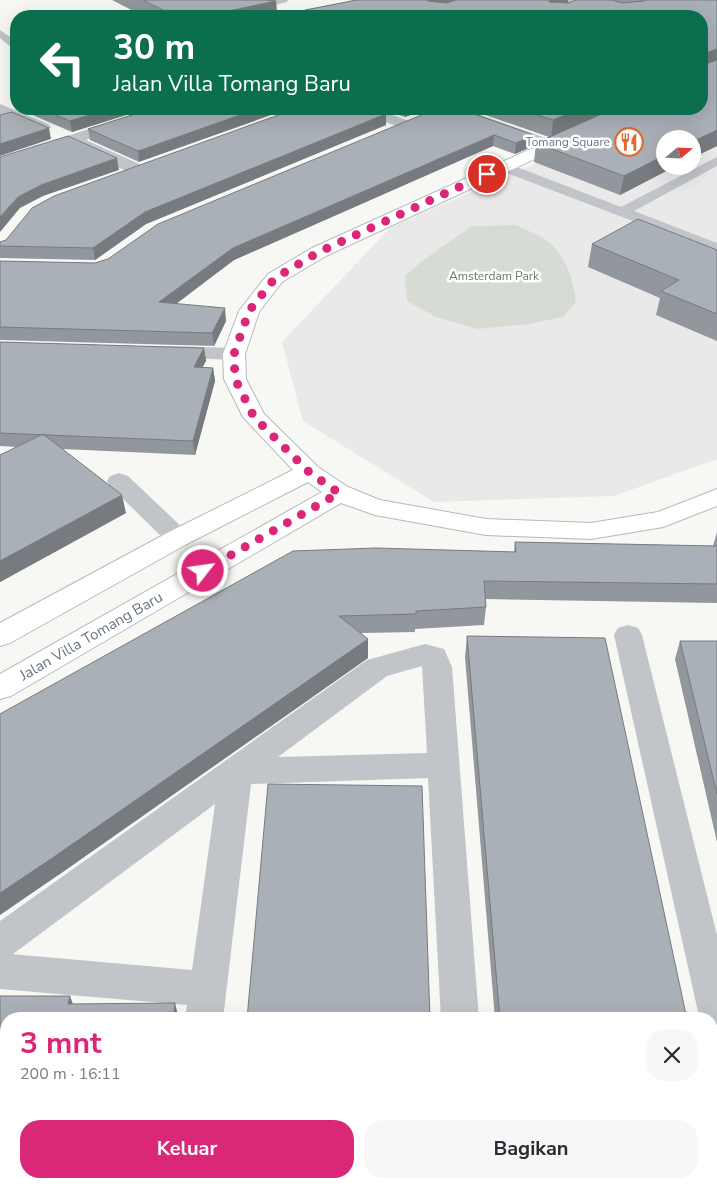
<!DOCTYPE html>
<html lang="id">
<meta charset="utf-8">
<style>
body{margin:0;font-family:"Nunito Sans",sans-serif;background:#f7f7f7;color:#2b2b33;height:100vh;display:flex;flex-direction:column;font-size:19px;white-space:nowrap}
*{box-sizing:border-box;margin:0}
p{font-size:16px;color:#7c7c81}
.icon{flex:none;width:28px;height:28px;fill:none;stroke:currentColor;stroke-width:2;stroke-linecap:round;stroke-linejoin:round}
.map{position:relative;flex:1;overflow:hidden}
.side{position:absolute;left:0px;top:1012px;width:718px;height:176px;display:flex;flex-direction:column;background:#fff;border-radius:20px 20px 0 0;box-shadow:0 5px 20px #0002}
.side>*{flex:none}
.hud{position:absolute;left:10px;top:10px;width:698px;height:105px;border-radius:20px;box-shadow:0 5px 20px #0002;background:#0b6e4f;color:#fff;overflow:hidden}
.needle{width:32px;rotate:71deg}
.controls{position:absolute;left:656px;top:130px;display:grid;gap:10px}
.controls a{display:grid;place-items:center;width:45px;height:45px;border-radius:50%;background:#fff;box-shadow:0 5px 20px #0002;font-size:25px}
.pin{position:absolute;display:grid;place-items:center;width:42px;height:42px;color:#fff;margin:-21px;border:2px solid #fff;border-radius:50%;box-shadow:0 1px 5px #0007}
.me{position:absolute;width:55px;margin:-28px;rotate:60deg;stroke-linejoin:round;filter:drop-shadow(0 0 4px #0008)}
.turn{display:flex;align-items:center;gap:18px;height:105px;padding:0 20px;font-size:22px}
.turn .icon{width:65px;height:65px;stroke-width:2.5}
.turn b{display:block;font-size:35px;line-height:42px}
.round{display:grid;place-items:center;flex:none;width:52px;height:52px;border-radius:20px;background:#f7f7f7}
.head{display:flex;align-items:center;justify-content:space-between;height:85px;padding:0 20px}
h1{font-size:30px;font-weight:700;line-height:38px;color:#db2777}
.cta{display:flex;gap:10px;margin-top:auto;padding:10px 20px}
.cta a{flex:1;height:58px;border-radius:20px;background:#db2777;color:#fff;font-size:20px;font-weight:700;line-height:58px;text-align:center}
.cta a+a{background:#f7f7f7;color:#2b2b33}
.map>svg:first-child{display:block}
.built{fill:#e8e9e8;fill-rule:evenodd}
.green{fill:#d6dcd4}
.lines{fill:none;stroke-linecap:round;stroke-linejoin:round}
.secondary-casing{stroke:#b5b9bf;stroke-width:2}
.lane{fill:#c1c4c8;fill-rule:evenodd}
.street{fill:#c1c4c8;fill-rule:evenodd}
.secondary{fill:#fff;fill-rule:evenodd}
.wall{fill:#92979d}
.shaded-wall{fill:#777b80}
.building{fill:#aab0b7;stroke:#777b80}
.route{stroke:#db2777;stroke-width:9;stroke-dasharray:0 16.2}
.labels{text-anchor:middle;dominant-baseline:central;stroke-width:5;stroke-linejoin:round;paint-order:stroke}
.far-poi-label{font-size:12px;fill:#677485;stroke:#fff;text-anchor:end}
.far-park-label{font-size:12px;fill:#687c66;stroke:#fff}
.street-label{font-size:15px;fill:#677485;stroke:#fff}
</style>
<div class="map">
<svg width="717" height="1188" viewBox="0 0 717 1188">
<rect width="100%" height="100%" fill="#f7f7f4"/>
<path class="built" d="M717,82v377l-103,37 -180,6 -131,-81 -21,-79 108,-114 268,-119h43zM665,139h27v27h-27z"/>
<path class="green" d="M516,225c10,5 22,9 31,16 19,14 26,38 29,61l-13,15 -35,7 -51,5 -41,-12 -29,-16 -2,-25 17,-15 50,-35z"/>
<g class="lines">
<defs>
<path id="secondary" d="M619,109h19l-2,3 -310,144 -44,26 -23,30 -14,42 1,25 18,35 54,53 30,20 32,13 106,19 105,4 67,-11 59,-23v17l-54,21 -72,12 -105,-4 -111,-20 -34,-12 -330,193 -11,3v-25l322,-182 -14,-10 -121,62 -177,99 -10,3v-23l169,-91 124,-62 -50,-53 -19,-38 -1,-25 16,-43 29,-37 44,-26z"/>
</defs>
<use href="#secondary" class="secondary-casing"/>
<path class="lane" d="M271,0h17l-1,2 -33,8 -5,-3 1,-2z
M352,0h11l-3,4 -47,12h-16l1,-2z
M0,30l16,11v8l-4,-1 -12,-10z
M717,157v9l-83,45 83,32v10l-218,-83 -2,-3 2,-3h10l112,43z"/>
<path class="street" d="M566,0h20l52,13 2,3h-20l-52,-13z
M0,104l48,20 3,3 -3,3h-10l-38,-16z
M150,109h21l-2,3 -83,28 58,26 2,4 -2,4h-12l-55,-27 -1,-4 -76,25v-10z
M356,109h20l33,12 3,3 -3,3h-10l-41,-15z
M442,109h21l94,33 2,3 -2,3h-12l-101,-36z
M168,346l66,2 8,1 3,5 -3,5 -8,1 -74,-3 -3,-5 3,-5z
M119,473l9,3 59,56 4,6 -4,6 -9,3 -9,-3 -59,-58 -3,-5 3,-5z
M628,625l10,3 4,7 75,300v96l-6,-3v-9h-10l-3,-7 -84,-377 4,-7z
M425,644l19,5 8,18 27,352h-38l-13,-241 -177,6 -28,235h-38l2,-14 -187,-16v-68l367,-261zM422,666l5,87 -149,4 109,-81zM215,804l-23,166 -181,-16h2z
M165,1182h42v6h-42z
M450,1182h42v6h-42z"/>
<use href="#secondary" class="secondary"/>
</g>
<path class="wall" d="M112,0h154l10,1 1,15h-134z
M357,0h211v3l8,-3h141v146l-25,12v-19l-27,27h11l-56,29 -86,-33 2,-19 13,-6 -81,-28h233v-93h-396v-6z
M29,109h116l-73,23 -42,-18z
M151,109l-12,53 -49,-22 -2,-11z
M381,109h45l-21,8z
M436,109l97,37 -18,8 -22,-8 -259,114 -58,44 50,17 -12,25 -214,-6v-79l95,2 13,-4z
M386,114v11l-240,99 -51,36 -95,-2v-16z
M592,244l125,6v91l-61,-26 4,-17 -72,-31z
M0,342l204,6 2,13 -4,6 11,1 2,13 -20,74 -133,-6 64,64 -126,69v-127l17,-8 -17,-1z
M717,532v71l-231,-4v8l-2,18 -69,4v3l-54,1 7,25 -311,218 -57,-162 514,-162 1,-10 198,4z
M467,636l220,383h-192l-30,-362z
M680,641h37v201l-42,-183z
M509,1182h202l6,6h-207z"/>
<path class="shaded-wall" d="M428,0h36l-37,16z
M550,0h18v5l-19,-3z
M276,1l1,15h-72z
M717,49v15l-16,5 2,-15z
M109,109h36l-73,23 -2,-11z
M257,109h31l-149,53 -1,-11z
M405,109h21l-21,8z
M579,109h36l-64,29 2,-18z
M386,114v11l-240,99 -51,36 -2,-12 52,-36z
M49,128l2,11 -51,17v-12z
M717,130v16l-25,12v-16z
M494,135l-1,11 -259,114 -73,55 -2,-13 74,-54z
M534,135l-1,11 -18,8 1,-11z
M665,155v11h11l-56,29 4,-19z
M117,158l2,12 -76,26 -23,12 -20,24v-15l18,-20 23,-12z
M225,308l1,13 -12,25 -2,-13z
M204,348l2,13 -10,19 -2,-13z
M213,368l2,13 -20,74 -2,-14z
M122,495l4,18 -126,69v-21z
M368,639v19l-311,218 -57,39v-22z
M70,996l7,19 -9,-11z
M175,1003l4,16h-6z
M156,1182h7v6h-8z"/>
<path class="building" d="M143,0h123l10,1 -71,15h-30z
M357,0h71v1l19,2 9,-3h94l-1,2 19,1 8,-3h36l10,3 22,-2v-1h73v49l-14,5v11l14,-5v70l-25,12v-3h-27v16l-41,21 -88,-33 77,-34h88v-93h-376l-20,-6z
M40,109h69l-39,12z
M151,109h106l-119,42 -50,-22z
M295,109h77l14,5 -241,98 -52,36 -93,-2v-4l6,-2 26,-32 22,-12z
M436,109h24l74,26 -18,8 -22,-8 -261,113 -74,54 66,6 -13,25 -212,-6v-66l95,2 13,-4 50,-35z
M519,109h60l-26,11z
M12,112l37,16 -49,16v-29z
M68,136l49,22 -76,27 -23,12 -18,20v-60z
M638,219l79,31v64l-56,-23 18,-11 -87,-36z
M0,342l204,6 -10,19 19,1 -20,73 -193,-8z
M43,434l79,61 -122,66v-106z
M515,542l202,4v38l-233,-3 2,26 -70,4v3l-77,2 29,23 -317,220 -51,34v-179l293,-163 83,-3 140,4z
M467,636l138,2 82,381h-187z
M680,641h37v153z
M268,784l154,2 8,233h-183z
M0,996h70l-2,8 107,-1 -2,16h-167v163h150l-1,6h-155z
M711,1134l6,27v27h-202v-6h196z
M233,1182h202l1,6h-203z"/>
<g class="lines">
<path class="route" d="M203,571l136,-78 -30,-21 -55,-55 -19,-38 -1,-25 15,-43 26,-33 44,-26 168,-78"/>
</g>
<defs>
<symbol id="restaurant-ring" viewBox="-11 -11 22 22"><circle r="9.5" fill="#fff" stroke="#df6b2d" stroke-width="1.5"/><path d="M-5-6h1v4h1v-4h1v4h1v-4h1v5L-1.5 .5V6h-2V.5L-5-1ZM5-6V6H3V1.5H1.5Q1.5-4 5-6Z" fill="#df6b2d"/></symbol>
</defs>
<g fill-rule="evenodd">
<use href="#restaurant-ring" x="613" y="126" width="32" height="32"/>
</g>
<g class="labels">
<g class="far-poi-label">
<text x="610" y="142">Tomang Square</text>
</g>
<g class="far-park-label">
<text x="494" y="276">Amsterdam Park</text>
</g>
<g class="street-label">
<text transform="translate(91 636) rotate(-30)">Jalan Villa Tomang Baru</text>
</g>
</g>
</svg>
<div class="controls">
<a><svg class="needle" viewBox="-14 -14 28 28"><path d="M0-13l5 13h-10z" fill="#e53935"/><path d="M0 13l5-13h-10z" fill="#7c7c81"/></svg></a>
</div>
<div class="pin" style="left:487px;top:174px;background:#d93025"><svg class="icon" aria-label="arrive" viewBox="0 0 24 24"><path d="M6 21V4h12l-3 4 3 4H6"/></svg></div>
<svg class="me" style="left:203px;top:571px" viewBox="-20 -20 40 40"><circle r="17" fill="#db2777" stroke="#fff" stroke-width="3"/><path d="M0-11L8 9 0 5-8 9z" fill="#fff"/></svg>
<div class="hud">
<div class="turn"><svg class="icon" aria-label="left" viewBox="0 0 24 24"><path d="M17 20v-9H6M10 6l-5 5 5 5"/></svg><div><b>30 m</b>Jalan Villa Tomang Baru</div></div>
</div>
<section class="side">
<div class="head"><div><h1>3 mnt</h1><p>200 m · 16:11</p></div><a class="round"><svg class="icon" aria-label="close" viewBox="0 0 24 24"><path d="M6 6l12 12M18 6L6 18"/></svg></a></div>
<div class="cta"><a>Keluar</a><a>Bagikan</a></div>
</section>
</div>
